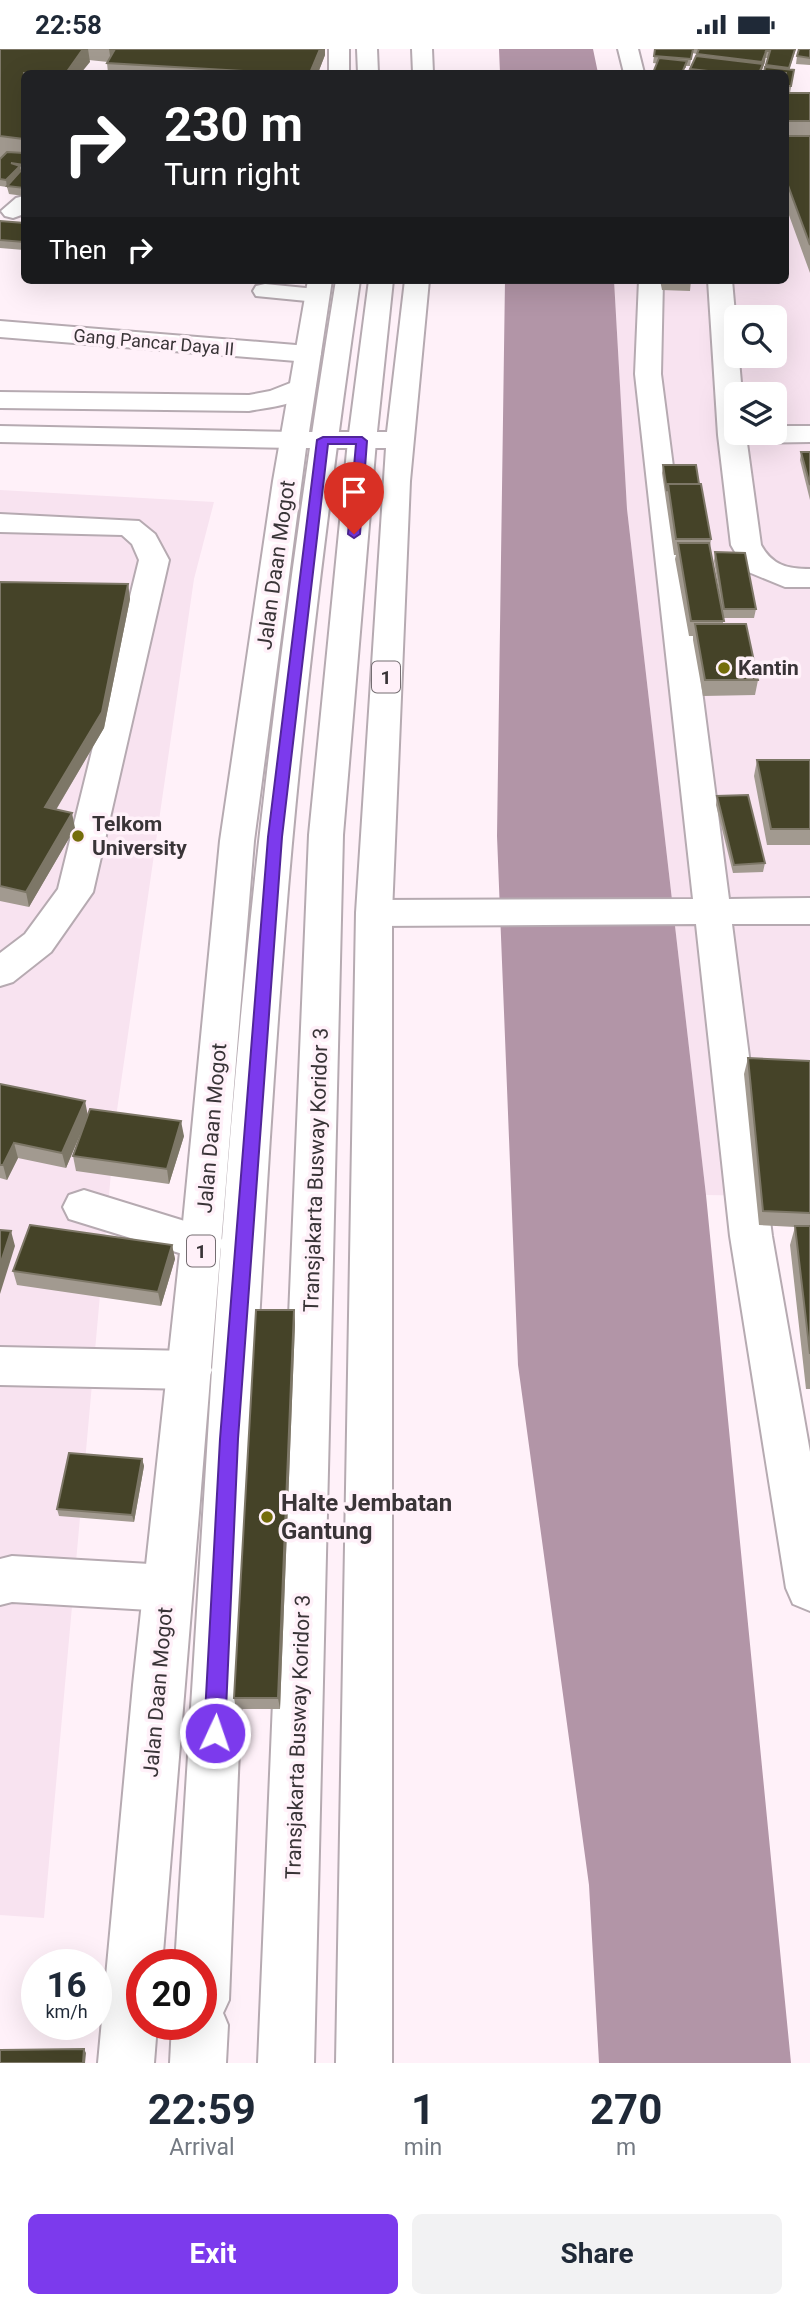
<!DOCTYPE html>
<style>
body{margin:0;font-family:Roboto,sans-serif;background:#f2f2f3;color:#1f2937;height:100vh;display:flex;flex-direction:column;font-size:26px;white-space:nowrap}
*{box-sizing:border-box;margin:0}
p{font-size:23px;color:#747a83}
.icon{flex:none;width:38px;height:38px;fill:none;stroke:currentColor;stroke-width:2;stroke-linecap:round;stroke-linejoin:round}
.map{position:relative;height:2014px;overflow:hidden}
.drawer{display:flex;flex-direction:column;background:#fff;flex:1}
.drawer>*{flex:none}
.hud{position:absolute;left:21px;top:21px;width:768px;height:214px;border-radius:10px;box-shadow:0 7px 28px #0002;background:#202124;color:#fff;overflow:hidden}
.tools{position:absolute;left:724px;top:256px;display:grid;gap:14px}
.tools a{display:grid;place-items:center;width:63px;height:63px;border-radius:10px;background:#fff;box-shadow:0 7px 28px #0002;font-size:35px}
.speed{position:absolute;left:21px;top:1900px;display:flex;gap:14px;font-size:35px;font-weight:700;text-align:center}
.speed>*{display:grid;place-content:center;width:91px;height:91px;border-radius:50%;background:#fff;box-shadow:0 7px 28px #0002;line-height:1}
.speed small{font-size:18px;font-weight:400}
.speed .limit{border:10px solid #d22;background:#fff;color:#111}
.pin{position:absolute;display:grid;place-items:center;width:60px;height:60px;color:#fff;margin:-72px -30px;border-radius:50% 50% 50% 0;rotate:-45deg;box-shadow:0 0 7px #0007}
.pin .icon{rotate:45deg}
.me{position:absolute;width:77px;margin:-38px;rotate:3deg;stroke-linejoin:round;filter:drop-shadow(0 0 5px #0008)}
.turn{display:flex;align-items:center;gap:24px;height:147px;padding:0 28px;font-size:32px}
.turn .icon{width:91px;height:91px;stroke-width:2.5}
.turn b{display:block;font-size:49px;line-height:60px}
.then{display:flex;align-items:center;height:66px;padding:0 28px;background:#0003;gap:14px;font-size:26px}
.eta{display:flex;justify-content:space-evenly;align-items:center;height:119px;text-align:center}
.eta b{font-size:42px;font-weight:700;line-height:49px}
.action{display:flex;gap:14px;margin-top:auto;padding:14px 28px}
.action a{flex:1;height:80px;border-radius:10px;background:#7c3aed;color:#fff;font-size:28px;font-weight:700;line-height:80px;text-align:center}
.action a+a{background:#f2f2f3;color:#1f2937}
.status{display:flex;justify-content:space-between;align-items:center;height:49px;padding:0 35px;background:#fff;direction:ltr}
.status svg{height:19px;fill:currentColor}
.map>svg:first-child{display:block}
.built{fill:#f8e3f0;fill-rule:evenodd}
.water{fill:#b295a7}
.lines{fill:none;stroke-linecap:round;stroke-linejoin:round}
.minor-casing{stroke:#b6aab1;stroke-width:4}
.highway-casing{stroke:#b6aab1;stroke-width:4}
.minor{fill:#fff;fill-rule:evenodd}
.highway{fill:#fff;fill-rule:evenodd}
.wall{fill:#a29a90}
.shaded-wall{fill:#7d7767}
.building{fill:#454328;stroke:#7d7767;stroke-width:2}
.route{fill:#7c3aed;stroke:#51269a;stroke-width:2}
.poi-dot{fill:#746d0b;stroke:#fff1f9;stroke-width:2.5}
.labels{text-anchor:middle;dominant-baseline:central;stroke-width:7;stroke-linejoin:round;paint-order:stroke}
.far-street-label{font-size:18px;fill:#393437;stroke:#fff1f9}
.shield{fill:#fff1f9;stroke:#746d71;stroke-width:2}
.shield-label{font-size:19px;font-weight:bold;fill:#393437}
.street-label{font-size:21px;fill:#393437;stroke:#fff1f9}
.poi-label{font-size:21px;font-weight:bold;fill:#393437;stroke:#fff1f9;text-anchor:start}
.near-poi-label{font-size:24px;font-weight:bold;fill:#393437;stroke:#fff1f9;text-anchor:start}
</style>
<div class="status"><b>22:58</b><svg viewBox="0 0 49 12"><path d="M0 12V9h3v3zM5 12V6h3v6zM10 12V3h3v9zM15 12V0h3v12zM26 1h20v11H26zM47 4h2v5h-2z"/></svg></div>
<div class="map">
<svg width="810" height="2014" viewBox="0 0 810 2014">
<rect width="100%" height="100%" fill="#fff1f9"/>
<path class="built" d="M786,49l24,1v1098l-104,-2 -79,-686 -13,-229h172zM737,268h38v38h-38zM737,345h38v38h-38z
M0,441l214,12 -20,77 -78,538 -72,801 -44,-3z"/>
<path class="water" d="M499,0h94l5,24h-98z
M505,231h109l13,229 79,686 85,868h-192l-10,-178 -71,-520 -21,-529z"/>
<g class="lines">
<defs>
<path id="minor" d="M357,0h20l1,24h-20z
M618,0h20l6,24h-20z
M24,147v18l-11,4 -8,-2 -4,-5 15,-13z
M336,231h24c-31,215 -58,430 -75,646 -28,357 -42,716 -56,1074l-6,13 5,12 -2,38h-56l2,-38h29v-60h-26l37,-595 -6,14 -16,5 -190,-4v-38l190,4 16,5 6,14 9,-123 -4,8 -15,5 -133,-41 -6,-12 6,-12 15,-5 133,41 5,9c24,-323 62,-640 114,-960z
M369,231h24l-17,161 -33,394 -29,1228h-56l51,-1228 39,-394z
M639,231h24l-2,94 68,525 81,-1v26h-78l40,312 38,216v159l-17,-7 -7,-16 -56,-352 -34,-312 -322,2 -13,-4 -5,-9 5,-9 13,-4 319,-1 -58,-525z
M708,231h24l10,114h-5v38h38v-6h35v16l-63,1 14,102c11,20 26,24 49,24v18h-25l-39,-16 -15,-26 -13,-110z
M265,235l61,6 3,5 -3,5 -9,2 -61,-6 -3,-5 3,-5z
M0,272l308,25 9,2 4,6 -4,6 -9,2 -308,-25z
M303,329l9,2 4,6c-13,19 -46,21 -67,25l-249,-3v-16l249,3 21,-4z
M0,377l294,6 10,2 4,6 -4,6 -10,2 -294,-6z
M0,465l139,7 16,13 14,26 -76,332 -42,60 -38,30 -13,4v-33l25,-19 33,-45 81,-329 -7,-16 -10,-9 -122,-3z
M12,1507l155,9 17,7 7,16 -7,16 -17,7 -155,-9 -12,3v-46z"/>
<path id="highway" d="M329,0h20v24h-20z
M412,0h20l1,24h-20z
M308,231h24l-23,152h78l18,-152h24l-19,201 -18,432v1150h-56l20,-1150 30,-465h-80l-52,393 -92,1124h-20v60h15l-3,38h-56l35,-378 48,-442 39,-402 53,-360z"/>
</defs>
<use href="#minor" class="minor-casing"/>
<use href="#highway" class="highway-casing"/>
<use href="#minor" class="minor"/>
<use href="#highway" class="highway"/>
</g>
<path class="wall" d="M0,0h325v6l-7,18h-235h25l-1,-10 1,-1 -19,-2 1,2 -66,11v123l-15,-2 -2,-7 -7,-1z
M655,0h141l-7,21h5l-4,23h20v180l-24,-66v-134h-22l4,-15h-3l-4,15h-72l1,-4 7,-15 -5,-1 -2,13h-4v2l-33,-5z
M810,0v16l-14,-1 1,-8z
M0,172l24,2v27l-24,-2z
M217,231h32l-2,3z
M660,231h31l-1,11 -28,-1z
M801,403h9v48l-10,-40z
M663,416l36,19 12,55 -1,8 11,57 -7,-43 1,-9 41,57 -2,9h-31v6l35,56 -3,15 -52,1 -10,-56v-4h-4l-14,-77 1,-4h-2l-12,-82z
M0,533l128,2 2,15 -26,129 -48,82 19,18 -46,79 -29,-6z
M757,711h53v85h-43l-13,-69z
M717,747l48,67 -2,9 -30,1 -17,-68z
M748,1009l62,3v328h-4l-16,-144 5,-18 -36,-2 -15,-151z
M0,1035l88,30 96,22 -15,48 -93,-13 -3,-15 8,-24 -15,36 -48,-10 -11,22 -7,-2z
M172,1196l3,14 -14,47 -144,-21 -4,-14z
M294,1261l1,14 -15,385h-44l-2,-11z
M142,1410l2,7 -10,56 -75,-6 -2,-7z"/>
<path class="shaded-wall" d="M83,0h5l2,13 -9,11h-15z
M109,0h11l-9,13z
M320,0h5v6l-7,18h-8z
M767,0l-2,13 -4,11h-2z
M20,117l1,8 -14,14 -1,-8z
M128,535l2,15 -26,129 -56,95 -3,-16z
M72,764l3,15 -46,79 -3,-15z
M85,1052l3,15 -22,52 -4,-15z
M181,1072l3,15 -15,48 -2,-15z
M14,1094l4,15 -11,22 -4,-15z
M11,1182l4,15 -15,48v-29z
M172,1196l3,14 -14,47 -3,-14z
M294,1261l1,14 -15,385 -2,-11z
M142,1410l2,7 -10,56 -2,-7z
M84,2000l2,4 -1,10h-2z"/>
<path class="building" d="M0,0h83l-17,24h-42v66l-24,-3z
M115,0h205l-10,24h-35l-168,-10z
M655,0h38l-2,10 -37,-3z
M699,0h68l-5,13 -65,-8z
M767,0h28l-6,19 -23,-3 4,-14h-4z
M799,0h11v9l-13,-2z
M696,7l67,8 -4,9h-33l-36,-4z
M659,9l28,3 -5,12h-29z
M765,18l29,3 -3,16h-5v-13h-22z
M85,22l32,2h-34z
M786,44h24v28h-24z
M786,87h24v109l-24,-65z
M7,103l17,1v12l-13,-2 9,3 -14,14 -6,-1v-20z
M24,118v21l-17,-2z
M0,172l24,2v19l-24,-2z
M662,231h29v3l-29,-1z
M801,403h9v33z
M663,416h33l3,19h-31l-1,7z
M668,435h33l10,55h-35z
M678,494h31l15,78h-33z
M715,503l30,1 11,56h-32z
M0,533l128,2 -26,128 -57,95 27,6 -46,79 -26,-6z
M695,575h51l12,56h-53z
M757,711h53v69h-39z
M748,746l17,68 -31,2 -17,-69z
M748,1009l62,3v152l-47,-2z
M0,1035l85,17 -23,52 -48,-10 -11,22h-3z
M90,1060l91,12 -14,48 -94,-13z
M30,1176l142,20 -14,47 -145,-21z
M795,1177h15v128z
M0,1181l11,1 -11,34z
M256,1261h38l-16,388h-44z
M69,1404l73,6 -10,56 -75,-6z
M84,2000l-1,14h-83v-13z"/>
<path class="route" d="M323,388h39l5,4 -7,93 -6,4 -6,-4 8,-90h-28l-46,393 -44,602 -13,294 -3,8 -7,3 -8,-3 -3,-8 16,-294 48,-602 49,-397z"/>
<g class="poi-dot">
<circle cx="724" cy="619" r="7"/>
<circle cx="78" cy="787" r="7"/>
<circle cx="267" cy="1468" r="7"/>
</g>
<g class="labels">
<g class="far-street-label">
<text transform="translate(154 293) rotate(5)">Gang Pancar Daya II</text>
</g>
<g class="shield">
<rect x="372" y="612.5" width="28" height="31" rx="5"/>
<rect x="187" y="1186.5" width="28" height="31" rx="5"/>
</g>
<g class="shield-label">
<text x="386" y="628">1</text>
<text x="201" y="1202">1</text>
</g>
<g class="street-label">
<text transform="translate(276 516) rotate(-82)">Jalan Daan Mogot</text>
<text transform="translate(212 1079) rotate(-85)">Jalan Daan Mogot</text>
<text transform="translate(316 1121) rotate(-88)">Transjakarta Busway Koridor 3</text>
<text transform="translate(158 1643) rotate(-85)">Jalan Daan Mogot</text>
<text transform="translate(298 1688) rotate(-88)">Transjakarta Busway Koridor 3</text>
</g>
<g class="poi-label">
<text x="738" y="619">Kantin</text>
<text x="92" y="775">Telkom<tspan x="92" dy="24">University</tspan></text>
</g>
<g class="near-poi-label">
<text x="281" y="1454">Halte Jembatan<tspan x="281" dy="28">Gantung</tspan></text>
</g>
</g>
</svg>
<div class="tools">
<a><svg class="icon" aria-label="search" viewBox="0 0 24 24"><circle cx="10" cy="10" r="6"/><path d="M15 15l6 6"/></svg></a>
<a><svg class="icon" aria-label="layers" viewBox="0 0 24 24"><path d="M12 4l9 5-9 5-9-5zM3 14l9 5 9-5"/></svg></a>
</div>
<div class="speed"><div>16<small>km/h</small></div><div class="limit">20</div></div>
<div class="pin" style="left:354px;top:485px;background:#d93025"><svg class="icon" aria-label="arrive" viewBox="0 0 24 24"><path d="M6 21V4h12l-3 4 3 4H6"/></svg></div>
<svg class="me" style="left:215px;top:1684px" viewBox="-20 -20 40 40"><circle r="17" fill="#7c3aed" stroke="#fff" stroke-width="3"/><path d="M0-11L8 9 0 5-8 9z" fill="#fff"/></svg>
<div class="hud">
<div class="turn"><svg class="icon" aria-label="right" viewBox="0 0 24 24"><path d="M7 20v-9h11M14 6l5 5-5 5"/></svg><div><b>230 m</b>Turn right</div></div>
<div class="then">Then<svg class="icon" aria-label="right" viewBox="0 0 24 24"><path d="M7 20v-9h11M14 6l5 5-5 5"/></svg></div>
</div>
</div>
<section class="drawer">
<div class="eta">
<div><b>22:59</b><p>Arrival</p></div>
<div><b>1</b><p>min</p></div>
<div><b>270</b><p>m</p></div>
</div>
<div class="action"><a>Exit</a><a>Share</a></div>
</section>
